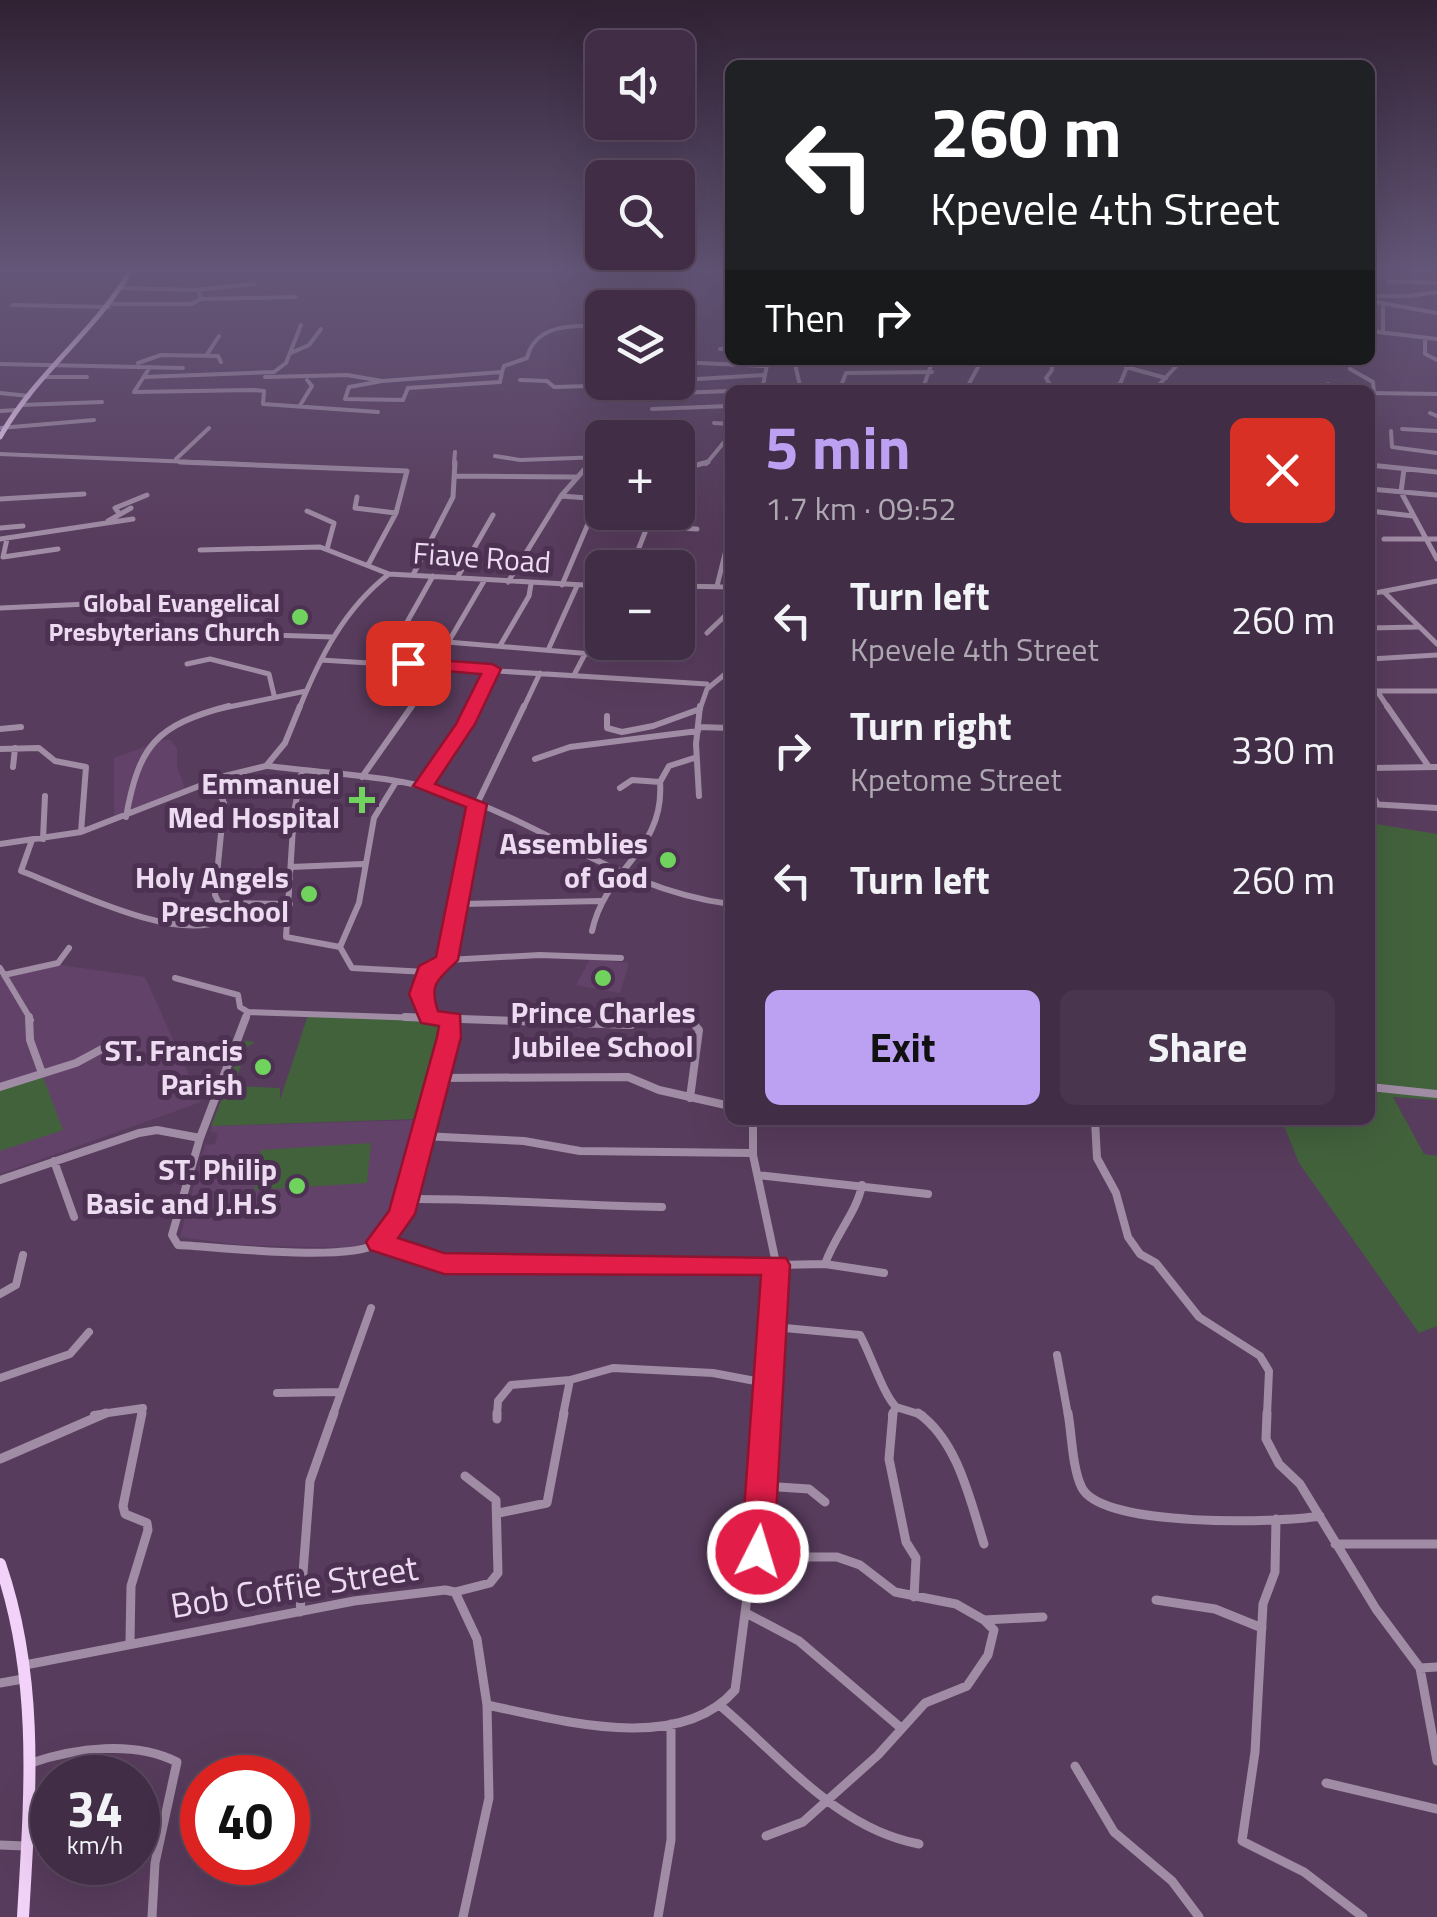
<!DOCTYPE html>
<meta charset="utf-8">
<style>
body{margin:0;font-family:"Titillium Web",sans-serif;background:#49354d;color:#f1f3f6;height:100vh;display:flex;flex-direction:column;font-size:38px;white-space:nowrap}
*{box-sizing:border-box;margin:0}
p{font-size:32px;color:#aea8b3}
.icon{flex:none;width:55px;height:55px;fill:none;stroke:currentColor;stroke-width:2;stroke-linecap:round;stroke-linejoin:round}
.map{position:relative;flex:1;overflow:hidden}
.side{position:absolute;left:725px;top:385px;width:650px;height:740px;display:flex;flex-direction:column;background:#422d46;border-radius:15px;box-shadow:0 10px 40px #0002,0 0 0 2px #5a495f}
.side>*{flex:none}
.top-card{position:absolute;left:725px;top:60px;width:650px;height:305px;border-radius:15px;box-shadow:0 10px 40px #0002,0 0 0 2px #5a495f;background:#202124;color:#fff;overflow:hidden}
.fabs{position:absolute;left:585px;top:30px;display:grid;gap:20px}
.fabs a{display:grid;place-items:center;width:110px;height:110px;border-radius:15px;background:#422d46;box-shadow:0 10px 40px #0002,0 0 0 2px #5a495f;font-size:50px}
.speed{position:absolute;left:30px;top:1755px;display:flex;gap:20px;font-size:50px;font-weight:700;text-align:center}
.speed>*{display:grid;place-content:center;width:130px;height:130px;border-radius:50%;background:#422d46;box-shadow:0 10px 40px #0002,0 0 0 2px #5a495f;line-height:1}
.speed small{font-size:25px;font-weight:400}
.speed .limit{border:15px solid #d22;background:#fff;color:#111}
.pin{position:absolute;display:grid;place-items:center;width:85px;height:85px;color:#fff;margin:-42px;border-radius:20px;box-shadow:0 5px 15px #0006}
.me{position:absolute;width:110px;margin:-55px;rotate:5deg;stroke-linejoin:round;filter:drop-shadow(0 0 8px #0008)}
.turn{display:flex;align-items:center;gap:35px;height:210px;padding:0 40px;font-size:45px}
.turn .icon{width:130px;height:130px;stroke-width:2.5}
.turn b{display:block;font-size:70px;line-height:85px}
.then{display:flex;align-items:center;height:95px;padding:0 40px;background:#0003;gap:20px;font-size:38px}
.round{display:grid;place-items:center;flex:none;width:105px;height:105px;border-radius:15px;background:#49354d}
.head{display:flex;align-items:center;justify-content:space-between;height:170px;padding:0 40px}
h1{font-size:60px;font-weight:700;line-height:75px;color:#bca0f2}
.button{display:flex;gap:20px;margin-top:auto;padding:20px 40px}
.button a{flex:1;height:115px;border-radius:15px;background:#bca0f2;color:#111;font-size:40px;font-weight:700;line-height:115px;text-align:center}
.button a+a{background:#49354d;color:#f1f3f6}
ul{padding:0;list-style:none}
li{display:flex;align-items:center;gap:30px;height:130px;padding:0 40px}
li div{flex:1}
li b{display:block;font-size:38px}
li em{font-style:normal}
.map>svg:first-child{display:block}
.built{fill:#634269}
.green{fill:#42623c}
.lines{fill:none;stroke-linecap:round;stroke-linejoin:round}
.minor-far4{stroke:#a08ca4;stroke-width:4}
.minor-far3{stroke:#a08ca4;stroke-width:5}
.minor-far2{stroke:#a08ca4;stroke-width:6}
.minor-far1{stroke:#a08ca4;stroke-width:8}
.minor{stroke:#a08ca4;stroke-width:9}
.major-far1{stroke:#f3d2fa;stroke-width:5}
.major{stroke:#f3d2fa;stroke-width:12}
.route{fill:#e11d48;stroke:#92132f;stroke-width:2.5}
.poi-dot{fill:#70d35e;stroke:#4c3152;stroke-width:4}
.labels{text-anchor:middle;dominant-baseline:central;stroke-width:10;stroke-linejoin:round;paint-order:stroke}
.far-poi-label{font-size:25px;font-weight:bold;fill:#eddcf1;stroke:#4c3152;text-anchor:end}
.street-label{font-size:30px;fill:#eddcf1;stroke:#4c3152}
.poi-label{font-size:30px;font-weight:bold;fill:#eddcf1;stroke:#4c3152;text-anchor:end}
.near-street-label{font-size:35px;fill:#eddcf1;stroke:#4c3152}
</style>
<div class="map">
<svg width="1437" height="1917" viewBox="0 0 1437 1917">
<rect width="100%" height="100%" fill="#583c5d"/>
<path class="built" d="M164,740h7l6,9v17l8,23 -71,28v-59z
M590,959l39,4 -9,30 -44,-8z
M60,965l85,12 56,125 -201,72v-198z
M417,1120l-25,99 -23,23 -20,6 -110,-3 -59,-8 25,-92 10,-1 3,-11 -7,-1 1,-6z"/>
<path class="green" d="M1370,823l67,11v266l-44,-3 31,57 13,2v170l-18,7 -120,-170 -17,-42 88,-1z
M308,1015l124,6 9,8 -24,90 -206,7 34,-85 10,1 -8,5 -13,39 46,2v12z
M43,1077l20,53 -63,21v-61z
M371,1143l-4,40 -113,7 7,-40z"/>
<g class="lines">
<path class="minor-far4" d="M1389,281l48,2
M122,288l73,2 59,-6
M1370,296h39
M1409,296l28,-4
M201,299l95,-2
M1376,302l61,11
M112,304h79l10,-5 -3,-9
M12,305l97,2
M1383,307v26
M1370,331l67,8
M1425,338v16l12,6
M720,349h10
M291,353l18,-8 12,-16
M206,356l13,-20
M876,360h5
M1134,360l-8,7 40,11
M678,362l88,4
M138,363l23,-8 57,1 3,6
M0,364l183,4
M795,364l6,26
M150,367l-16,25 120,-2 10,1 -1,13 115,8
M1350,369l23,13 1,11
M46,377h41
M144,377l130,-5 12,-9 15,-38
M265,377l82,-2 35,6 120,-9 2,-6 23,-8c8,-34 46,-33 75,-32
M697,379l68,-4
M520,380l27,1 7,6 37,-1 30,9 109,-4
M382,381l-33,6 -4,12 58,1 5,-12 92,-6 2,-10
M1328,384l6,6
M924,385l9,-25
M591,386l2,-37
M966,389l16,-29
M762,390l6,-30
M907,390l-67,-1 6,-16 86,-1
M913,390l11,-5 43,1
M1038,390l13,-4 -5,-8 6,-8 -1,-10
M1097,390l23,-6 7,-17
M1154,390l28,-30
M0,393l29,3
M1370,393l67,1
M21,405l81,-3
M299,407l13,-21 -5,-6
M652,409l78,-3
M0,411l17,-1
M1430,413l7,3
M714,423l16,1
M0,428l94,-8
M1402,429l35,2
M1391,431l1,16 45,6
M0,454l240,10
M495,456l25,4 82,-3
M176,459l33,-31
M454,464l1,-12
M589,464l6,-7
M706,464l24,-29"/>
<path class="minor-far3" d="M180,462l227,9 -11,42 -28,52
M1370,465l67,7
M1404,469l-3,23 36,67
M678,470l30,-8
M454,476l121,1
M1370,489l67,6
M561,496l40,3
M357,497l-2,11 41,5
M0,499l84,-5
M307,511l27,12 -7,26
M1370,511l43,5
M118,512l-3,-4 32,-13
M108,521l23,-13
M648,526l49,3
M0,528l23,-2
M0,539l133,-20
M7,539l-4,18 55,-8
M1384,539h53
M200,550l120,-3 69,27
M631,568l22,-56
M414,573l39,-76 2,-35
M457,578l36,-63
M508,582l53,-86 30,-34
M562,585l37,-87
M678,586l52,1
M717,586l13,-52
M1384,592l53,52
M1370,594l67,-13
M0,608l132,-6
M678,612l5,-26
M194,627l16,6 123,4
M1370,628l48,-1
M707,633l23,-22
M399,638l193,16 18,-2 3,-10
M449,641l35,-60
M501,644l28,-48 2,-12
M549,648l28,-62
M610,652l39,2 45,-10
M1370,659l67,-4
M321,660l386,24
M187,664l23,-5 59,15 5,21
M574,675l11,-21
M375,679l58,-103
M1370,691h67
M1377,691l12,18
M219,709l87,-18
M299,709c21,-52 45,-100 90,-135l213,12
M410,709l31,-44
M472,709l20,-40
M523,709l17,-36
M700,709l7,-20 23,-19"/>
<path class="minor-far2" d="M1387,706l42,61
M607,716v12l15,4 31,-6 47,-17
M698,727l32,1
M0,729l21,-2
M0,749l39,-1 16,13 31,6 -5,65
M535,759l35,-12 128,-16
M268,766c61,8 124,9 183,28 99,32 171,96 279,110
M13,767l2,-19
M1370,768l67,-1
M302,771l-8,41 -8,125 54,10
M362,777l50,-71
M214,781l10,22 -9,92 4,8 71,1
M396,782l-22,36 -15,85 -19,44 12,21 75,4
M423,787l51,-81
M620,788l12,-8 28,2 9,-16 25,-8
M1370,791l7,12
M699,796l-3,-52 4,-38
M1370,804l67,4
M126,817c13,-72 30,-92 103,-111
M43,839l2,-43
M32,840l-11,31c48,18 154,72 201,49l-1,-15
M0,844l81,-12 144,-56 41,-10 19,-23 15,-37
M291,867l72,-3
M460,904l141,-3
M592,931c14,-64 73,-80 68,-149
M447,960l93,-5 81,3
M0,968l31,52
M4,975l54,-12 11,-15
M175,978l63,17 2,12 8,5
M248,1012l231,8
M429,1018l-8,-24 6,-22 20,-12 30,-156 47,-98
M245,1020l3,-8"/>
<path class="minor-far1" d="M29,1017l1,23 12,33
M246,1017l-46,121 -28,97 6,10c43,2 166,17 199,-1 33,-18 64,-182 75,-224
M405,1017l226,8
M679,1021l14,2 6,7 -9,68
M438,1078l190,-1 31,13 71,16
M0,1087l76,-24 26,-14
M1370,1087l67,7
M753,1120v35l23,108 -5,152
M863,1120l40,3
M1095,1120l2,38 19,35 12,44 12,17 16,9 43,54 61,39 9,15 -2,44
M422,1136l102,5 56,10 172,2
M54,1161l20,56
M758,1175l170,19
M0,1180l139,-47 18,-3 43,8
M406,1199c86,-1 170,7 256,8
M380,1243l64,21 165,4 216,-4c10,-29 32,-52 37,-79
M825,1264l59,9
M0,1294l16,-9 7,-30
M774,1327l86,8c11,20 23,59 36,72l-4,8
M1057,1355l11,60
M0,1378l70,-24 19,-22
M277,1393l62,-1
M896,1407l26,8
M94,1415l49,-7 -2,7
M333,1415l38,-107
M497,1415l1,-14 13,-16 59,-5 43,-12 100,5 58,11
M563,1415l7,-35"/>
<path class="minor" d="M893,1413l-4,46 17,83 10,16 -2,39
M918,1413c40,28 52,87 66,131
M1068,1413c4,22 4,55 14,75 21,40 197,35 238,28
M1267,1413l-1,26 13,25 21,20 76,125 44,59 17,93
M497,1419v-6
M0,1459l106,-46
M763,1486l46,3 16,13
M499,1513l48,-10 17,-90
M1276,1519l-1,53 -12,32 -8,148 -13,89 62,31 59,45
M1335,1544h102
M757,1557h80l23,8 35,27 61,12 28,16 59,-3
M455,1592l35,-9 8,-10 -2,-73 -31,-24
M1156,1600l59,9 47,19
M300,1612l10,-131 24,-68
M746,1613l53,28 102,87
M130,1641l1,-55 17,-56 -1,-7 -22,-9 -2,-8 19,-93
M25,1665l329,-64 91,-11 10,2 22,47 10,66c73,15 192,50 248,-15l36,-277
M1420,1668l17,-1
M0,1683l23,-4
M723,1708c60,51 115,121 196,136
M31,1763c44,-15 103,-23 146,-1l-22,101 -3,54
M1075,1766l39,66 58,49 27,36
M1326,1783l111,26
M766,1836l37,-14 75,-67 47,-52 42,-17 21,-31 6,-25 -10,-10
M0,1845l26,1
M463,1917l26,-119 -2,-93
M658,1917l13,-77v-116"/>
<path class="major-far1" d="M0,437c35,-63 95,-105 131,-167"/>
<path class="major" d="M0,1564c40,116 30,232 23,353"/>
</g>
<linearGradient id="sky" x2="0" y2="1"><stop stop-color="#302133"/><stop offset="0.5" stop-color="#645678"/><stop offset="1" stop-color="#645678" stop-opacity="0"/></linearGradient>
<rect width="1437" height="539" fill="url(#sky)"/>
<path class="route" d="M408,658l84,6 9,5 -26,55 -40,60 52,20 -29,156c-18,19 -30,22 -20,51l22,3 1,23 -46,177 -17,24 46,15 342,5 4,7 -16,287 -5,10 -11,4 -12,-4 -5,-10 20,-277 -317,-1 -74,-24 -4,-8 23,-31 48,-174 2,-11 -18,-3 -12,-29 10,-28 17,-9 30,-150 -53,-21 43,-62 25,-50 -80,-7 -2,-4z"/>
<g class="poi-dot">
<circle cx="300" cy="617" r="10"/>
<path d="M357 785h10v10h10v10h-10v10h-10v-10h-10v-10h10z"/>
<circle cx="668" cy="860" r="10"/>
<circle cx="309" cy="894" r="10"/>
<circle cx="603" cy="978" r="10"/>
<circle cx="263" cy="1067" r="10"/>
<circle cx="297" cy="1186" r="10"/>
</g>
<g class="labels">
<g class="far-poi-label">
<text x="280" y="603">Global Evangelical<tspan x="280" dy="29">Presbyterians Church</tspan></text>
</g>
<g class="street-label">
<text transform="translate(482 557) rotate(4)">Fiave Road</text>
</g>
<g class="poi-label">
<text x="340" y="783">Emmanuel<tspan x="340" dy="34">Med Hospital</tspan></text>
<text x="648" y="843">Assemblies<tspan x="648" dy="34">of God</tspan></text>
<text x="289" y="877">Holy Angels<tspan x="289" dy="34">Preschool</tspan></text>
<text x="603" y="1012" text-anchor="middle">Prince Charles<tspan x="603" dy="34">Jubilee School</tspan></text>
<text x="243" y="1050">ST. Francis<tspan x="243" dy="34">Parish</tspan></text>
<text x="277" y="1169">ST. Philip<tspan x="277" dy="34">Basic and J.H.S</tspan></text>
</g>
<g class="near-street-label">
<text transform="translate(294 1586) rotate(-9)">Bob Coffie Street</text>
</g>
</g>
</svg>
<div class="fabs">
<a><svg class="icon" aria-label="sound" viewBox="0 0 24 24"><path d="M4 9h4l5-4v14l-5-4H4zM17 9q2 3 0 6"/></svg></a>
<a><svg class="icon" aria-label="search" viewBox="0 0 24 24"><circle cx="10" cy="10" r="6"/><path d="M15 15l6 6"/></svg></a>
<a><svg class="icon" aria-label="layers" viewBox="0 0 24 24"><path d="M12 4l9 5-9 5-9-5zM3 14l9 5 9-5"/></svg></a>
<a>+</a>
<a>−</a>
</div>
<div class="speed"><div>34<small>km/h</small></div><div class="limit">40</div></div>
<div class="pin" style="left:408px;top:663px;background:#d93025"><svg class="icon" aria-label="arrive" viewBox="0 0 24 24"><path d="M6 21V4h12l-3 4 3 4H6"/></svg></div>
<svg class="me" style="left:758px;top:1552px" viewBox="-20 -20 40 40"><circle r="17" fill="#e11d48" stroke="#fff" stroke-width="3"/><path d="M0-11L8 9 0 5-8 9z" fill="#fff"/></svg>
<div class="top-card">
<div class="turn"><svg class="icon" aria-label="left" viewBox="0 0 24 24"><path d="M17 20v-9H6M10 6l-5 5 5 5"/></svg><div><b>260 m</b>Kpevele 4th Street</div></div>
<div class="then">Then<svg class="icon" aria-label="right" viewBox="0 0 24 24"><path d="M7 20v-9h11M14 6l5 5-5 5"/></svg></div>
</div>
<section class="side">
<div class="head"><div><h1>5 min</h1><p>1.7 km · 09:52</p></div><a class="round" style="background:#d93025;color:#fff"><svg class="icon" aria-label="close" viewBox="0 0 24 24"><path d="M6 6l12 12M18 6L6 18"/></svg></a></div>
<ul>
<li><svg class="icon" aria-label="left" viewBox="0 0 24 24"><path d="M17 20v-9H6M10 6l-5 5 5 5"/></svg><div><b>Turn left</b><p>Kpevele 4th Street</p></div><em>260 m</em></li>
<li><svg class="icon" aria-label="right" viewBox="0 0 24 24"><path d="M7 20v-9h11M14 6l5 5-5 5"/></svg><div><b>Turn right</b><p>Kpetome Street</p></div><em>330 m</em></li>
<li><svg class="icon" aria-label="left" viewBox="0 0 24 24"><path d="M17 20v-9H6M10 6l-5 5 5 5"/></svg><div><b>Turn left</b></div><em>260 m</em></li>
</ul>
<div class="button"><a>Exit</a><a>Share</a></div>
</section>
</div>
